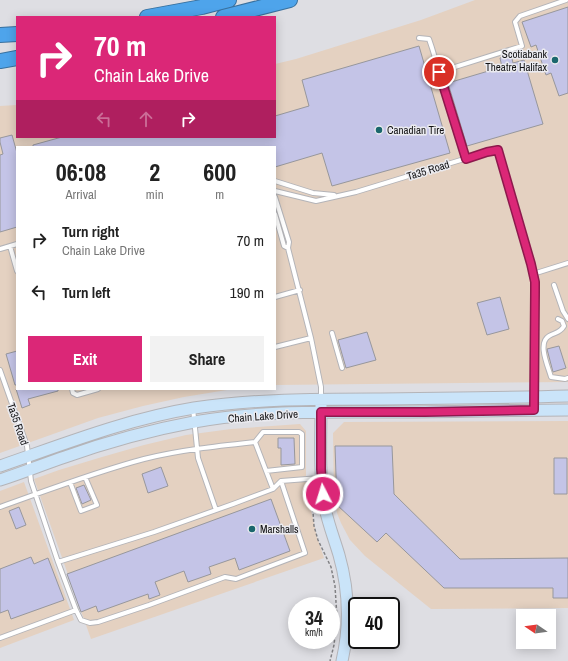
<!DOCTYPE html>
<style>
body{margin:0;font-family:"Archivo Narrow",sans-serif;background:#f2f2f2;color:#222;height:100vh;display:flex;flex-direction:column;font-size:15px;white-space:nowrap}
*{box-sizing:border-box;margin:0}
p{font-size:13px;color:#767676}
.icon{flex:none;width:22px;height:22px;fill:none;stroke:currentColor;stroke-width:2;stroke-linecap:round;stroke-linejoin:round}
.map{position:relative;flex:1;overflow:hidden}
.panel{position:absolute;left:16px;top:146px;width:260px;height:244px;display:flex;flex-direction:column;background:#fff;border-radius:0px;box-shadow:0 2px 10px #0003}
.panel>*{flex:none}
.guide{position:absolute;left:16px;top:16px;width:260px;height:122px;border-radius:0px;box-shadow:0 2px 10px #0003;background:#db2777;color:#fff;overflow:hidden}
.needle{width:26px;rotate:283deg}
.buttons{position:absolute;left:516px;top:609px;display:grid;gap:8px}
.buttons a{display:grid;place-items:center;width:40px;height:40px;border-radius:0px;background:#fff;box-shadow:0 2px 10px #0003;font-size:20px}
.speed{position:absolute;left:288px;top:597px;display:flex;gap:8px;font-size:20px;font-weight:700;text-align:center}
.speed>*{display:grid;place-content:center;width:52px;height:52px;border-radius:50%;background:#fff;box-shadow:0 2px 10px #0003;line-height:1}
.speed small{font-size:10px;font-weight:400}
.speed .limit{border:2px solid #111;border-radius:6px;background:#fff;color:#111}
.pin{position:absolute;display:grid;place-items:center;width:34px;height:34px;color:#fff;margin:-17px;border:2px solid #fff;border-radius:50%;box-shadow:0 1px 4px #0007}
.me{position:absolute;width:44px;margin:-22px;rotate:355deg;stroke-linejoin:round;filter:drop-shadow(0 0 3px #0008)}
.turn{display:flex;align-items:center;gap:14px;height:84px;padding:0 12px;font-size:18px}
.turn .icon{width:52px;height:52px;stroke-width:2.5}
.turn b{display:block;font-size:28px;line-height:34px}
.lanes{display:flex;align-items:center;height:38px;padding:0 12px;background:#0003;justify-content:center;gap:20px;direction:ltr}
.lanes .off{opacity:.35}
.eta{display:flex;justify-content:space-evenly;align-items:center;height:68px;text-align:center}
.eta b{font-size:24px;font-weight:700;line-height:28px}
.button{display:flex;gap:8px;margin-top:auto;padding:8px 12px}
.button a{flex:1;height:46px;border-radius:0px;background:#db2777;color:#fff;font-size:16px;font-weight:700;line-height:46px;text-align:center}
.button a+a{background:#f2f2f2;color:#222}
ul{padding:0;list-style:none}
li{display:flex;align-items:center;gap:12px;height:52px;padding:0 12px}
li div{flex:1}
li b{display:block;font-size:15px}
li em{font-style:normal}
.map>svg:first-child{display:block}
.commercial{fill:#e4d1c1}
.building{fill:#c4c4e7;stroke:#97979c}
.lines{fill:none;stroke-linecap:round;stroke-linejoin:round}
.lane-casing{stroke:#b4b4b8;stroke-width:6}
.secondary-casing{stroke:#b4b4b8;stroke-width:13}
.highway-casing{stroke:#39719f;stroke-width:16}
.path{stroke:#818184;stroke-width:1.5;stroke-dasharray:3 2;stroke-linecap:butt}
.lane{stroke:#fff;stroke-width:4}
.secondary{stroke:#cae4f9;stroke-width:11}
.highway{stroke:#4ea4eb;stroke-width:14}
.route-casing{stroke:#8e194d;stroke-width:10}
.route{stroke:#db2777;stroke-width:7}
.poi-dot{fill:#1a676d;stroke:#ebebf0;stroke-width:1.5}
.labels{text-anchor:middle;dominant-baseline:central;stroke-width:3;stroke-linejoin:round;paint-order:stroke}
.poi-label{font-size:11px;fill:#111113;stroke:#ebebf0;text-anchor:start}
.street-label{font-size:11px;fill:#111113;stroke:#ebebf0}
</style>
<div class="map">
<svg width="568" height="661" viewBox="0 0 568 661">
<rect width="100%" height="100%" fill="#dedee3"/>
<path class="commercial" d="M475,0h93v382l-293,3v-238h-258v242h216l-49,8 -41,9 -45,12 -98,35v-347l17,-1v32h258v-73l21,-5 125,-39z
M568,421v187l-137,1 -66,-53 -15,-16 -9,-17 -4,-10 -3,-18 -1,-62 11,-11z
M300,424l6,7v51l3,19 8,36 7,21 -233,81 -57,-160 25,-9 43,-13 42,-12 42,-10 45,-6z
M24,482l50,138 -74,28v-157z"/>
<path class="building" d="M568,7v86l-9,3 -8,-23 -5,2 -10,-30 -5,2 -9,-25z
M419,46l31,107 -118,33 -10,-33 -47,14v-20h-242v-2l29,-8h213v-21l34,-10 -7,-26z
M511,54l2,9 11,-3 19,64 -76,22 -19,-63 54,-16 -2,-9z
M12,135l5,18v74l-17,5v-77l3,-1 -3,-12v-4z
M500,297l9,32 -22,6 -10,-32z
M367,332l9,28 -30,8 -8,-28z
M559,346l7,22 -13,4 -6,-23z
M17,351v34h-2l-9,-31z
M16,389h42v2l-30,8 2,6 -8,3z
M278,438h16l1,26 -14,1v-17h-3z
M335,446h57l2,48 66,65 108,-1v40h-15v-10h-109l-58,-55 -9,9 -40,-37z
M554,458h13v36h-13z
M161,467l7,19 -20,7 -6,-19z
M84,485l7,15 -9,4 -6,-16z
M271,499l19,52 -51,19 -4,-12 -26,9 2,7 -23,8 -4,-11 -29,11 5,13 -11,4 -1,-5 -50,18 -2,-6 -15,6 -14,-38z
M19,507l7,18 -10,4 -7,-18z
M31,557l3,7 14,-6 16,42 -53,19 -3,-9 -8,3v-44z"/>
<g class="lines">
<defs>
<path id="lane" d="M419,38l10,1 3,9 34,111
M439,72l83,-26 -7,-24 5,-6 46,-16
M275,181l38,12 21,2
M275,191l41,10 40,-9 131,-40 11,-2 33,114 4,18v9l-1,104
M275,197l14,45 -1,6 23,90 10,49v11
M275,214l9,32 4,2
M10,246l7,25
M0,249l17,-5
M533,274l35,-11
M554,285l9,26 5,8
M275,297l25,-7
M558,319l4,2 2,5c-4,7 -8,6 -15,10 -12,7 -1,30 2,41l14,2 3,-1
M332,333l10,35
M275,347l36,-9
M0,370l27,76 4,35 27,81 18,48 5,10 9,3 8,-1 51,-17 76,-28 11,2 69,-26 -24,-72
M72,389l1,4 4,2 21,-6
M193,408l5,50 18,52
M255,442l8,-10h36l3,2v33l-36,4
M70,482l11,29 16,-6 -12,-28
M0,507c48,-17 95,-35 144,-48 36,-9 74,-13 111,-17l18,47
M58,562l96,-30 79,-28 40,-15 8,-8 39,-3
M0,638l76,-28"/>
<path id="secondary" d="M321,405c0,33 -2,66 3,98 3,18 10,35 15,52 10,35 11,71 3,106
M0,466c64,-22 127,-47 194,-58 60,-9 120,-9 181,-9 64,-1 129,-1 193,-3
M0,480c22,-7 44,-16 65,-23 42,-15 86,-27 129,-35 66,-12 135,-10 202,-10 57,0 115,-2 172,-2"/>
<path id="highway" d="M147,17l55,-10 27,-7
M223,17l67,-17
M0,35l17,-1
M0,61l17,-3"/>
</defs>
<use href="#lane" class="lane-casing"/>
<use href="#secondary" class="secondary-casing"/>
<use href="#highway" class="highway-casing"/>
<path class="path" d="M311,484l3,42 4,14 13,27 4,19 2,32 -3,27 -4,16"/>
<use href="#lane" class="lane"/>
<use href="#secondary" class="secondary"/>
<use href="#highway" class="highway"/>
</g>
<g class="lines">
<defs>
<path id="route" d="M323,494l-2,-25v-57h104l109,-2 1,-119v-9l-4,-18 -33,-114 -11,2 -21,7 -27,-87"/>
</defs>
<use href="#route" class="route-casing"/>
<use href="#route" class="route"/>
</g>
<g class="poi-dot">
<circle cx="555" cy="60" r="4"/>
<circle cx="379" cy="130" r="4"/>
<circle cx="252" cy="529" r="4"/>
</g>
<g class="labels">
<g class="poi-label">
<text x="547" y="54" text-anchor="end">Scotiabank<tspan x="547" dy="13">Theatre Halifax</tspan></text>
<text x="387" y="130">Canadian Tire</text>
<text x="260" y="529">Marshalls</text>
</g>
<g class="street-label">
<text transform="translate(428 170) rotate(-17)">Ta35 Road</text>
<text transform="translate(263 416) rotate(-4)">Chain Lake Drive</text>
<text transform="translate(18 424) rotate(71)">Ta35 Road</text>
</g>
</g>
</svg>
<div class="buttons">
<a><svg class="needle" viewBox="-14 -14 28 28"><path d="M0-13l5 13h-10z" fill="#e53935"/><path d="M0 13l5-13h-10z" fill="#767676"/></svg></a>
</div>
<div class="speed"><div>34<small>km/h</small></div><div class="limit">40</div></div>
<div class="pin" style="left:439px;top:72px;background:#d93025"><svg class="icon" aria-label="arrive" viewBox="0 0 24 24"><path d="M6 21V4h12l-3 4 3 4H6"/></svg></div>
<svg class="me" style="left:323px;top:494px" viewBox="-20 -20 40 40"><circle r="17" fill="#db2777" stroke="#fff" stroke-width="3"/><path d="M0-11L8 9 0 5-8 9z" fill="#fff"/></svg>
<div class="guide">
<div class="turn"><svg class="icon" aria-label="right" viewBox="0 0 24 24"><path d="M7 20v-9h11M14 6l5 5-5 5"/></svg><div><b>70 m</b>Chain Lake Drive</div></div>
<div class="lanes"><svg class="icon off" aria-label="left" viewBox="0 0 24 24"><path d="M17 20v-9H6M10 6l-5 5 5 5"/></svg><svg class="icon off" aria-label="ahead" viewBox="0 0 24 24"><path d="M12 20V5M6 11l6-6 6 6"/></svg><svg class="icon" aria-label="right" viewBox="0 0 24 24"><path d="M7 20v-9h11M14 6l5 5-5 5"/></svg></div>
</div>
<section class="panel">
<div class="eta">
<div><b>06:08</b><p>Arrival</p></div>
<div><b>2</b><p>min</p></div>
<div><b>600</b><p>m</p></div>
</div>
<ul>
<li><svg class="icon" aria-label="right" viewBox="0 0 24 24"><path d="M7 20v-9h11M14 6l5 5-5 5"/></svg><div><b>Turn right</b><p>Chain Lake Drive</p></div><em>70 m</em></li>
<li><svg class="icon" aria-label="left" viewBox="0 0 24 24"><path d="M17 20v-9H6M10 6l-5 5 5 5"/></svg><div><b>Turn left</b></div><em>190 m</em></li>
</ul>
<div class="button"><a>Exit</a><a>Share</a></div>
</section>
</div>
